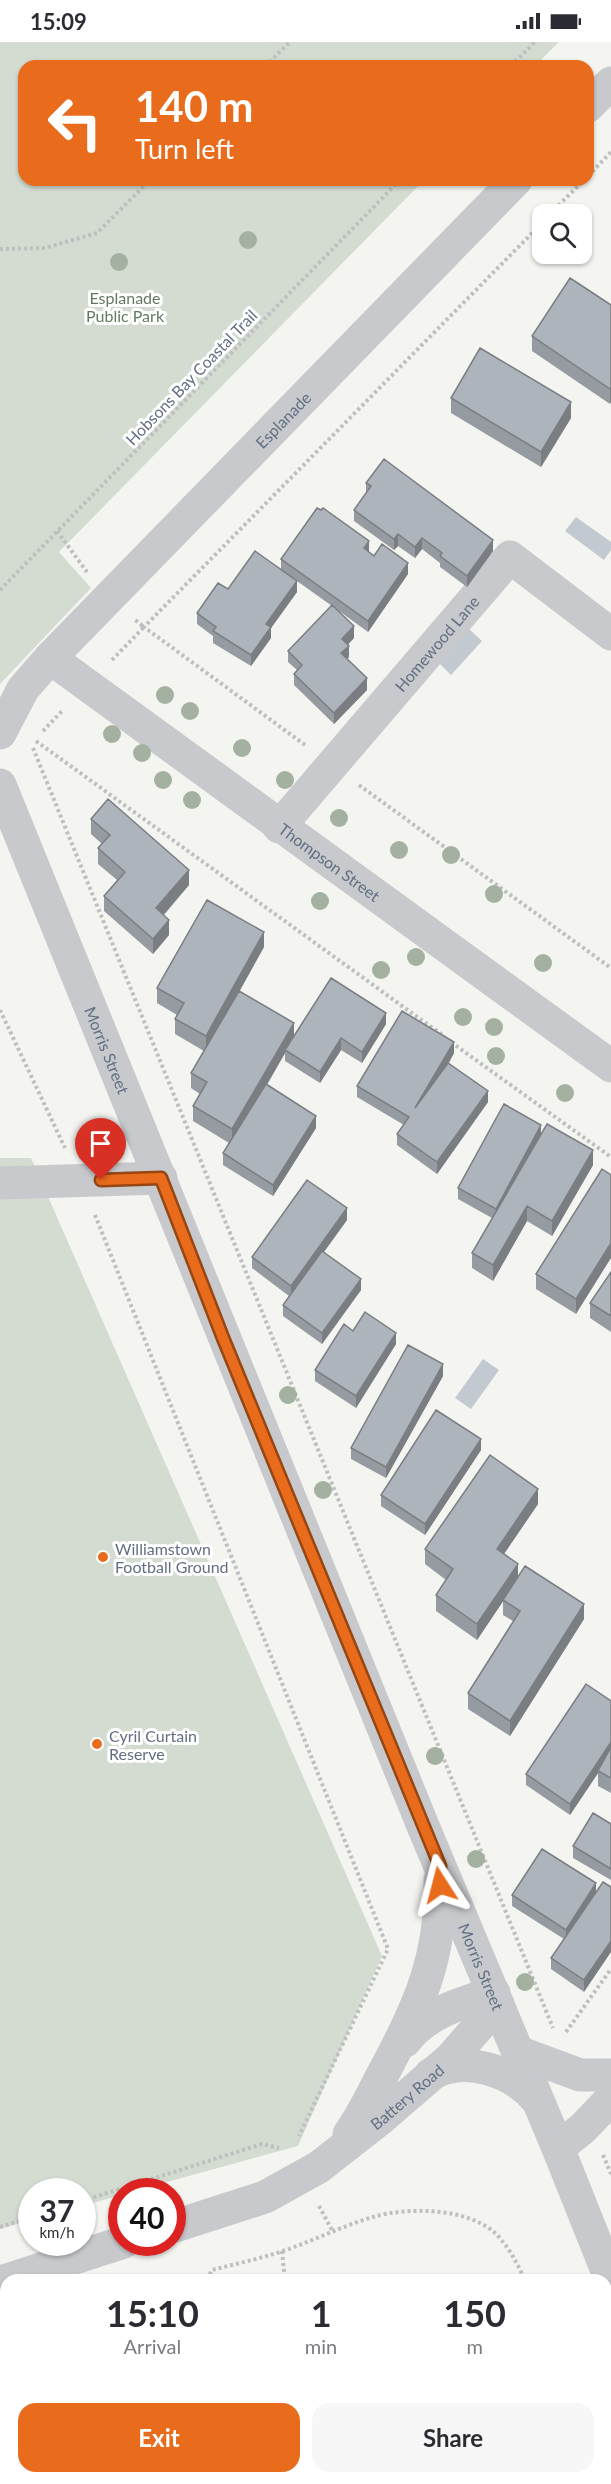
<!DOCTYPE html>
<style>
body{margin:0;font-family:Lato,sans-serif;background:#f7f7f7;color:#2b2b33;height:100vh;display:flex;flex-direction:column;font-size:22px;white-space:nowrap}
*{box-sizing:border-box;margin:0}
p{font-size:20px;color:#7c7c81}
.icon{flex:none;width:33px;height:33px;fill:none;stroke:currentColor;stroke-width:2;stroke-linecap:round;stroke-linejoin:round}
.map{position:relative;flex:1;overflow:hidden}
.side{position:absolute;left:0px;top:2232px;width:612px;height:210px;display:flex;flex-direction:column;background:#fff;border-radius:18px 18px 0 0;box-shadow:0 2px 4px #0004}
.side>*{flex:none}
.banner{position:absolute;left:18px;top:18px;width:576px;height:126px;border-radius:18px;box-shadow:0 2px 4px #0004;background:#e96b1c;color:#fff;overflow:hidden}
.buttons{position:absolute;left:532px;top:162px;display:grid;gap:12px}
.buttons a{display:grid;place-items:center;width:60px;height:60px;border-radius:12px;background:#fff;box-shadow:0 2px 4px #0004;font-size:30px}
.speed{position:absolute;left:18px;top:2136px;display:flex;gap:12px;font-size:30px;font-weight:700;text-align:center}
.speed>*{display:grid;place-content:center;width:78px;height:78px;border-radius:50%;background:#fff;box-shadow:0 2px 4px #0004;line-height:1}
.speed small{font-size:15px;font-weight:400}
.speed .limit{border:9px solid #d22;background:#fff;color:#111}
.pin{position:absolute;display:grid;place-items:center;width:51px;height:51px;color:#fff;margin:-62px -26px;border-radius:50% 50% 50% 0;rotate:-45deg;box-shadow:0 0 6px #0007}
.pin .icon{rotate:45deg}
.me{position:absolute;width:66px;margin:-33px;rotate:351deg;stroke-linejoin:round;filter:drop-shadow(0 0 4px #0008)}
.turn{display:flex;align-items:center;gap:21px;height:126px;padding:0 18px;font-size:27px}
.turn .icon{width:78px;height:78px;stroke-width:2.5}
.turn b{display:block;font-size:42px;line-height:51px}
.eta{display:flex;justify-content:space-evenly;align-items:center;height:102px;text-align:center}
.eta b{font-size:36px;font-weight:700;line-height:42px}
.primary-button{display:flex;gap:12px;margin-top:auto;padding:12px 18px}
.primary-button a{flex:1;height:69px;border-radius:18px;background:#e96b1c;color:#fff;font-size:24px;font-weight:700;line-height:69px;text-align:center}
.primary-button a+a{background:#f7f7f7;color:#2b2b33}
.status{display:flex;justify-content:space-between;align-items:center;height:42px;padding:0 30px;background:#fff;direction:ltr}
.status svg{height:16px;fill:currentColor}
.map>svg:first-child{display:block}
.green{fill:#d4dcd1}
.water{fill:#c2c9d0}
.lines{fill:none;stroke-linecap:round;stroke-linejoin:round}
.path{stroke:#bebfc1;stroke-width:4;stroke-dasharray:3 3;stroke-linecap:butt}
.minor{stroke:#c7c9cd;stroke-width:33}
.tree{fill:#a4b1a1}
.wall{fill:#969ba1}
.shaded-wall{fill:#7a7e83}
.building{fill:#aeb4bb;stroke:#7a7e83;stroke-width:1.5}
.route-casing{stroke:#974612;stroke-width:15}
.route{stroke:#e96b1c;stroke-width:10}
.poi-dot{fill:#e96b1c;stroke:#fff;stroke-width:2}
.labels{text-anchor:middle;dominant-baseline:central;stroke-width:6;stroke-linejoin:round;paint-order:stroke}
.park-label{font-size:16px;fill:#637a61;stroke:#fff}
.street-label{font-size:16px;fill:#626f83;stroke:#fff}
.poi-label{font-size:16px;fill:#626f83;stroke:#fff;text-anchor:start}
</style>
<div class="status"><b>15:09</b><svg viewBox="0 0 49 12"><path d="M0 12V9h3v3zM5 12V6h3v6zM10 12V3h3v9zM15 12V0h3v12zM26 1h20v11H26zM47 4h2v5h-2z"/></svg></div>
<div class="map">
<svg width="611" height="2442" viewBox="0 0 611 2442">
<rect width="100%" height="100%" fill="#f4f5f0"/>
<path class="green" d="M0,0h559l-24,24h-511v114h400l-365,372 32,36 -91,96z
M0,1116h31l351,798 -84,190 -164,45 -12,1 -1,3 -38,11 -1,-14h-50l-1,28 -31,9z"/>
<path class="water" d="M576,475l35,25v8l-7,10 -39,-29z
M469,587l13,12 -31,34 -12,-12z
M483,1317l16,11 -28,39 -16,-11z"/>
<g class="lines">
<path class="path" d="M265,24l25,-24
M511,24l24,-24
M588,134l23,-24
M550,172l34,-34
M0,207l45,-1 52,-15 53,-53
M57,489l30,41
M0,548l400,-410
M112,618l32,-33 -10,-8
M43,689l20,-21
M36,699l409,296
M305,703l-161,-118 399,-405
M33,706l520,1280
M359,743l252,183
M0,968l65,138
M451,1000l160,115
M95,1173l293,734 -89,187
M566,1990l45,-63
M603,2113l8,19
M82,2159l180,-57 17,4
M319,2164l14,26
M0,2185l32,-10
M282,2209l3,29
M207,2238l5,-10c23,-6 47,-11 71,-19 30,-10 59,-25 90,-34 34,-10 95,-10 123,17 13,13 21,29 29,46
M0,2306l1,64
M604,2436l3,6"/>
<g class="minor">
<path d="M588,64l23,-23"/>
<path id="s1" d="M50,616l561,408"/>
<path id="s2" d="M0,691l23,-44 27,-31 466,-478"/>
<path id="s3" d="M0,743l423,1041 135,322 53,133"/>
<path id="s4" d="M279,785l231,-270 101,77"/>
<path d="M0,1141l161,-5"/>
<path d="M405,1999c21,-28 56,-38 89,-48"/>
<path d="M518,2010l62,23h31"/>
<path d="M430,2033c35,-21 83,-4 107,25"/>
<path d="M349,2092c14,-19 24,-42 36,-64 35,-65 57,-115 55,-190"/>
<path d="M558,2106l24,-19 29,-30"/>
<path id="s5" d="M172,2185l93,-30 54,-30 60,-47 72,-62 47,-54"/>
<path d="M7,2238l117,-38"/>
</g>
</g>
<g class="tree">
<circle cx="248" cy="198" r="9"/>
<circle cx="119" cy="220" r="9"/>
<circle cx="165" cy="653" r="9"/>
<circle cx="190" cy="669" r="9"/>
<circle cx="112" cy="692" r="9"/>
<circle cx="242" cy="706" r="9"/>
<circle cx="142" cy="711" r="9"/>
<circle cx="163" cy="738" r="9"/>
<circle cx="285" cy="738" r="9"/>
<circle cx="192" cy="758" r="9"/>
<circle cx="339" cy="776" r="9"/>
<circle cx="399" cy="808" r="9"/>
<circle cx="451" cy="813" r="9"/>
<circle cx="494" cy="852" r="9"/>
<circle cx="320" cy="859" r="9"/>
<circle cx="416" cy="915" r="9"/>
<circle cx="543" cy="921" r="9"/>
<circle cx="381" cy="928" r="9"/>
<circle cx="463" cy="975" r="9"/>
<circle cx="494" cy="985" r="9"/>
<circle cx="496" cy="1014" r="9"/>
<circle cx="565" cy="1051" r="9"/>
<circle cx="288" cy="1353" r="9"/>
<circle cx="323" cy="1448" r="9"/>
<circle cx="435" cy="1714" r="9"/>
<circle cx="476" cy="1817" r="9"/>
<circle cx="525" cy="1940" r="9"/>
</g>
<path class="wall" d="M611,263l-1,99 -78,-53v-15z
M451,356l120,20 -30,49 -90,-54z
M366,441l127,68 -26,36 -27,-20v-4l-18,-14 -7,9 -17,-12 -4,4 -40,-29v-11l12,-17z
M369,510l39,22 -40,58 -33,-24 19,30 -7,7 2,12 -2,2 20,31 -33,34 -40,-39v-11l3,-4 -9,-8v-11l44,-45 -35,-25v11l-26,36v10l-20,28 -38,-23v-7l-16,-12v-11l31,-24 53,-19v-11z
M91,777l98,66 -25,30 5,20 -16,19 -49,-43v-15l13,-16 -19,-16v-16l4,-4 -11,-10z
M264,905l-25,44 55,46 92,-13 -24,39 -21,-13 -21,33 -35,-22v-8l-18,32 49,43 -43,68 -50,-31v-12l6,-10 -36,-22v-15l7,-12 -9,-6v-15l13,-22 -29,-17v-15l2,-4 -20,-12v-15z
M454,1011l-5,10 39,39 -51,72 -40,-29v-11l7,-9 -47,-28v-11z
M541,1091l52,32 -41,71 -25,-15 -34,60 -21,-13v-15l20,-35 -34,-19v-11z
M611,1133l-35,139 -40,-25v-15z
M347,1178l-23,32 37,38 -39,54 -39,-28v-11l6,-9 -37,-28v-11z
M611,1230v60l-21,-14v-15z
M353,1289l43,13 -40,64 -41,-27v-11z
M443,1334l-57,102 -35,-19v-11z
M481,1408l-56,85 -44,-29v-11z
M538,1462l-34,50 14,23 66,42 -74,117 -42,-27v-16l45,-72 -10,-6v-14l-26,39 -41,-29v-16l10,-15 -21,-16v-15z
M611,1659v92l-13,-7v-14l-28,43 -44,-30v-11z
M611,1782v56l-38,-22v-12z
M596,1841l-12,109 -33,-23v-11l13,-19 -52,-33v-11z"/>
<path class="shaded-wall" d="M611,345v15l-1,2v-15z
M571,360v16l-30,49v-15z
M398,492v12l-4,4v-11z
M422,496v11l-7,9v-11z
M493,498v11l-26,36v-11z
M369,499v11l-5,-4z
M408,521v11l-40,58v-11z
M297,539v11l-26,36v10l-20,28v-11l15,-31z
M354,584v12l-12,13v-12z
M349,604v11l-8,7v-11z
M367,636v12l-33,34v-11z
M189,828v15l-33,38v-15z
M169,878v15l-16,19v-15z
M264,890v15l-58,105v-16z
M386,971v11l-24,39v-11z
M294,981v15l-9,12v3l-53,91v-15z
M341,996v12l-21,33v-11z
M454,1000v11l-39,66v-11z
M488,1049v11l-51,72v-12z
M316,1074v12l-43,68v-11z
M541,1083v11l-45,84v-11z
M593,1108v15l-41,71v-15z
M527,1164v15l-34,60v-16z
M347,1166v12l-56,77v-11z
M611,1201v15l-35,56v-15z
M361,1237v11l-39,54v-11z
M396,1291v11l-40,64v-12z
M443,1322v12l-57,102v-11z
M481,1397v11l-56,85v-11z
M538,1447v15l-41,60v-15z
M518,1522v15l-41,61v-16z
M584,1562v15l-74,117v-15z
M611,1700v12l-41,61v-11z
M596,1841v11l-30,47v-11z
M611,1899v11l-27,40v-12z"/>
<path class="building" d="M570,236l41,27v82l-1,2 -78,-53z
M480,306l91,54 -30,50 -90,-54z
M384,417l109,81 -26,36 -27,-20 2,-3 -20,-15 -7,9 -17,-13 -4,5 -40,-29 17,-24 -5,-3z
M317,466l4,2 2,-2 46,33 -5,7 10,8 8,-12 26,19 -40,58 -87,-62z
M255,509l42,30 -31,43 5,3 -20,28 -38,-24 3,-4 -19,-14 21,-30 10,6z
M332,563l22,21 -12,13 7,7 -8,7 26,25 -33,35 -40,-39 8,-9 -14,-14z
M108,757l81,71 -33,38 13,12 -16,19 -49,-43 21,-24 -27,-24 12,-13 -19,-16z
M207,858l57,32 -58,104 -31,-17 9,-16 -27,-15z
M331,936l55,35 -24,39 -21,-14 -21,34 -35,-22z
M239,949l55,32 -62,106 -39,-23 14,-24 -16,-9z
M402,969l52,31 -39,66 33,-45 40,28 -51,71 -40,-28 12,-17 -52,-31z
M266,1042l50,32 -43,69 -50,-32z
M504,1062l37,21 -45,84 -38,-21z
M547,1082l46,26 -41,71 -25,-15 -34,59 -21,-12z
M602,1127l9,6v68l-35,56 -40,-25z
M307,1138l40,28 -56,78 -39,-29z
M322,1209l39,28 -39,54 -39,-28z
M611,1230v44l-21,-13z
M365,1270l31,21 -40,63 -41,-26 29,-46 9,7z
M408,1303l35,19 -57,103 -35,-19z
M436,1368l45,29 -56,85 -44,-29z
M490,1413l48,34 -41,60 21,15 -41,60 -41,-29 17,-26 -28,-20z
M525,1524l59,38 -74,117 -42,-28 52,-82 -17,-11z
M586,1642l25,17v41l-41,62 -44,-30z
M611,1705v31l-13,-7z
M593,1771l18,11v45l-38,-23z
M542,1807l54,34 -30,47 -54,-35z
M603,1840l8,5v54l-27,39 -33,-22z"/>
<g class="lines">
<defs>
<path id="route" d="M101,1138l60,-2 62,160 217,528v19"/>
</defs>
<use href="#route" class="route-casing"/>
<use href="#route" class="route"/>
</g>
<g class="poi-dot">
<circle cx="103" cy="1515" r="6"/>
<circle cx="97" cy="1702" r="6"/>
</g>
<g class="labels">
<g class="park-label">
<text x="125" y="255">Esplanade<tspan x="125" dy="18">Public Park</tspan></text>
</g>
<g class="street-label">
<text transform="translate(191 335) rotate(-46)">Hobsons Bay Coastal Trail</text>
<text stroke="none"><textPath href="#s2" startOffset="424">Esplanade</textPath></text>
<text stroke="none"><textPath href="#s4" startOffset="242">Homewood Lane</textPath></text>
<text stroke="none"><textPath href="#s1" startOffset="346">Thompson Street</textPath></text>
<text stroke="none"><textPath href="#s3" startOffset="286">Morris Street</textPath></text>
<text stroke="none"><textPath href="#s3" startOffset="1276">Morris Street</textPath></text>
<text stroke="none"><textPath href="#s5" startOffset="272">Battery Road</textPath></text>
</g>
<g class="poi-label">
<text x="115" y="1506">Williamstown<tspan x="115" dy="18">Football Ground</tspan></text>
<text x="109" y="1693">Cyril Curtain<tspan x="109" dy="18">Reserve</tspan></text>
</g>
</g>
</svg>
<div class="buttons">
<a><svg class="icon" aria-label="search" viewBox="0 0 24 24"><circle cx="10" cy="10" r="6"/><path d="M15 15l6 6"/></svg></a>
</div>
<div class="speed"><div>37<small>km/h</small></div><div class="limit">40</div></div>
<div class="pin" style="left:101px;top:1138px;background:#d93025"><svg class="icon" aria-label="arrive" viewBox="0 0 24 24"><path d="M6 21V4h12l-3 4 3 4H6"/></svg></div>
<svg class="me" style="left:440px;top:1843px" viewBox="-20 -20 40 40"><path d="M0-17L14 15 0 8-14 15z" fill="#e96b1c" stroke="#fff" stroke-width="4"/></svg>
<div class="banner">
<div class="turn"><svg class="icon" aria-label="left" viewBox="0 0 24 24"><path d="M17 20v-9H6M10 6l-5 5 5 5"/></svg><div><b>140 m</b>Turn left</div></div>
</div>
<section class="side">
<div class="eta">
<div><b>15:10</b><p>Arrival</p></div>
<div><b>1</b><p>min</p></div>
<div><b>150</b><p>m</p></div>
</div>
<div class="primary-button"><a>Exit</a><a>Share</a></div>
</section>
</div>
